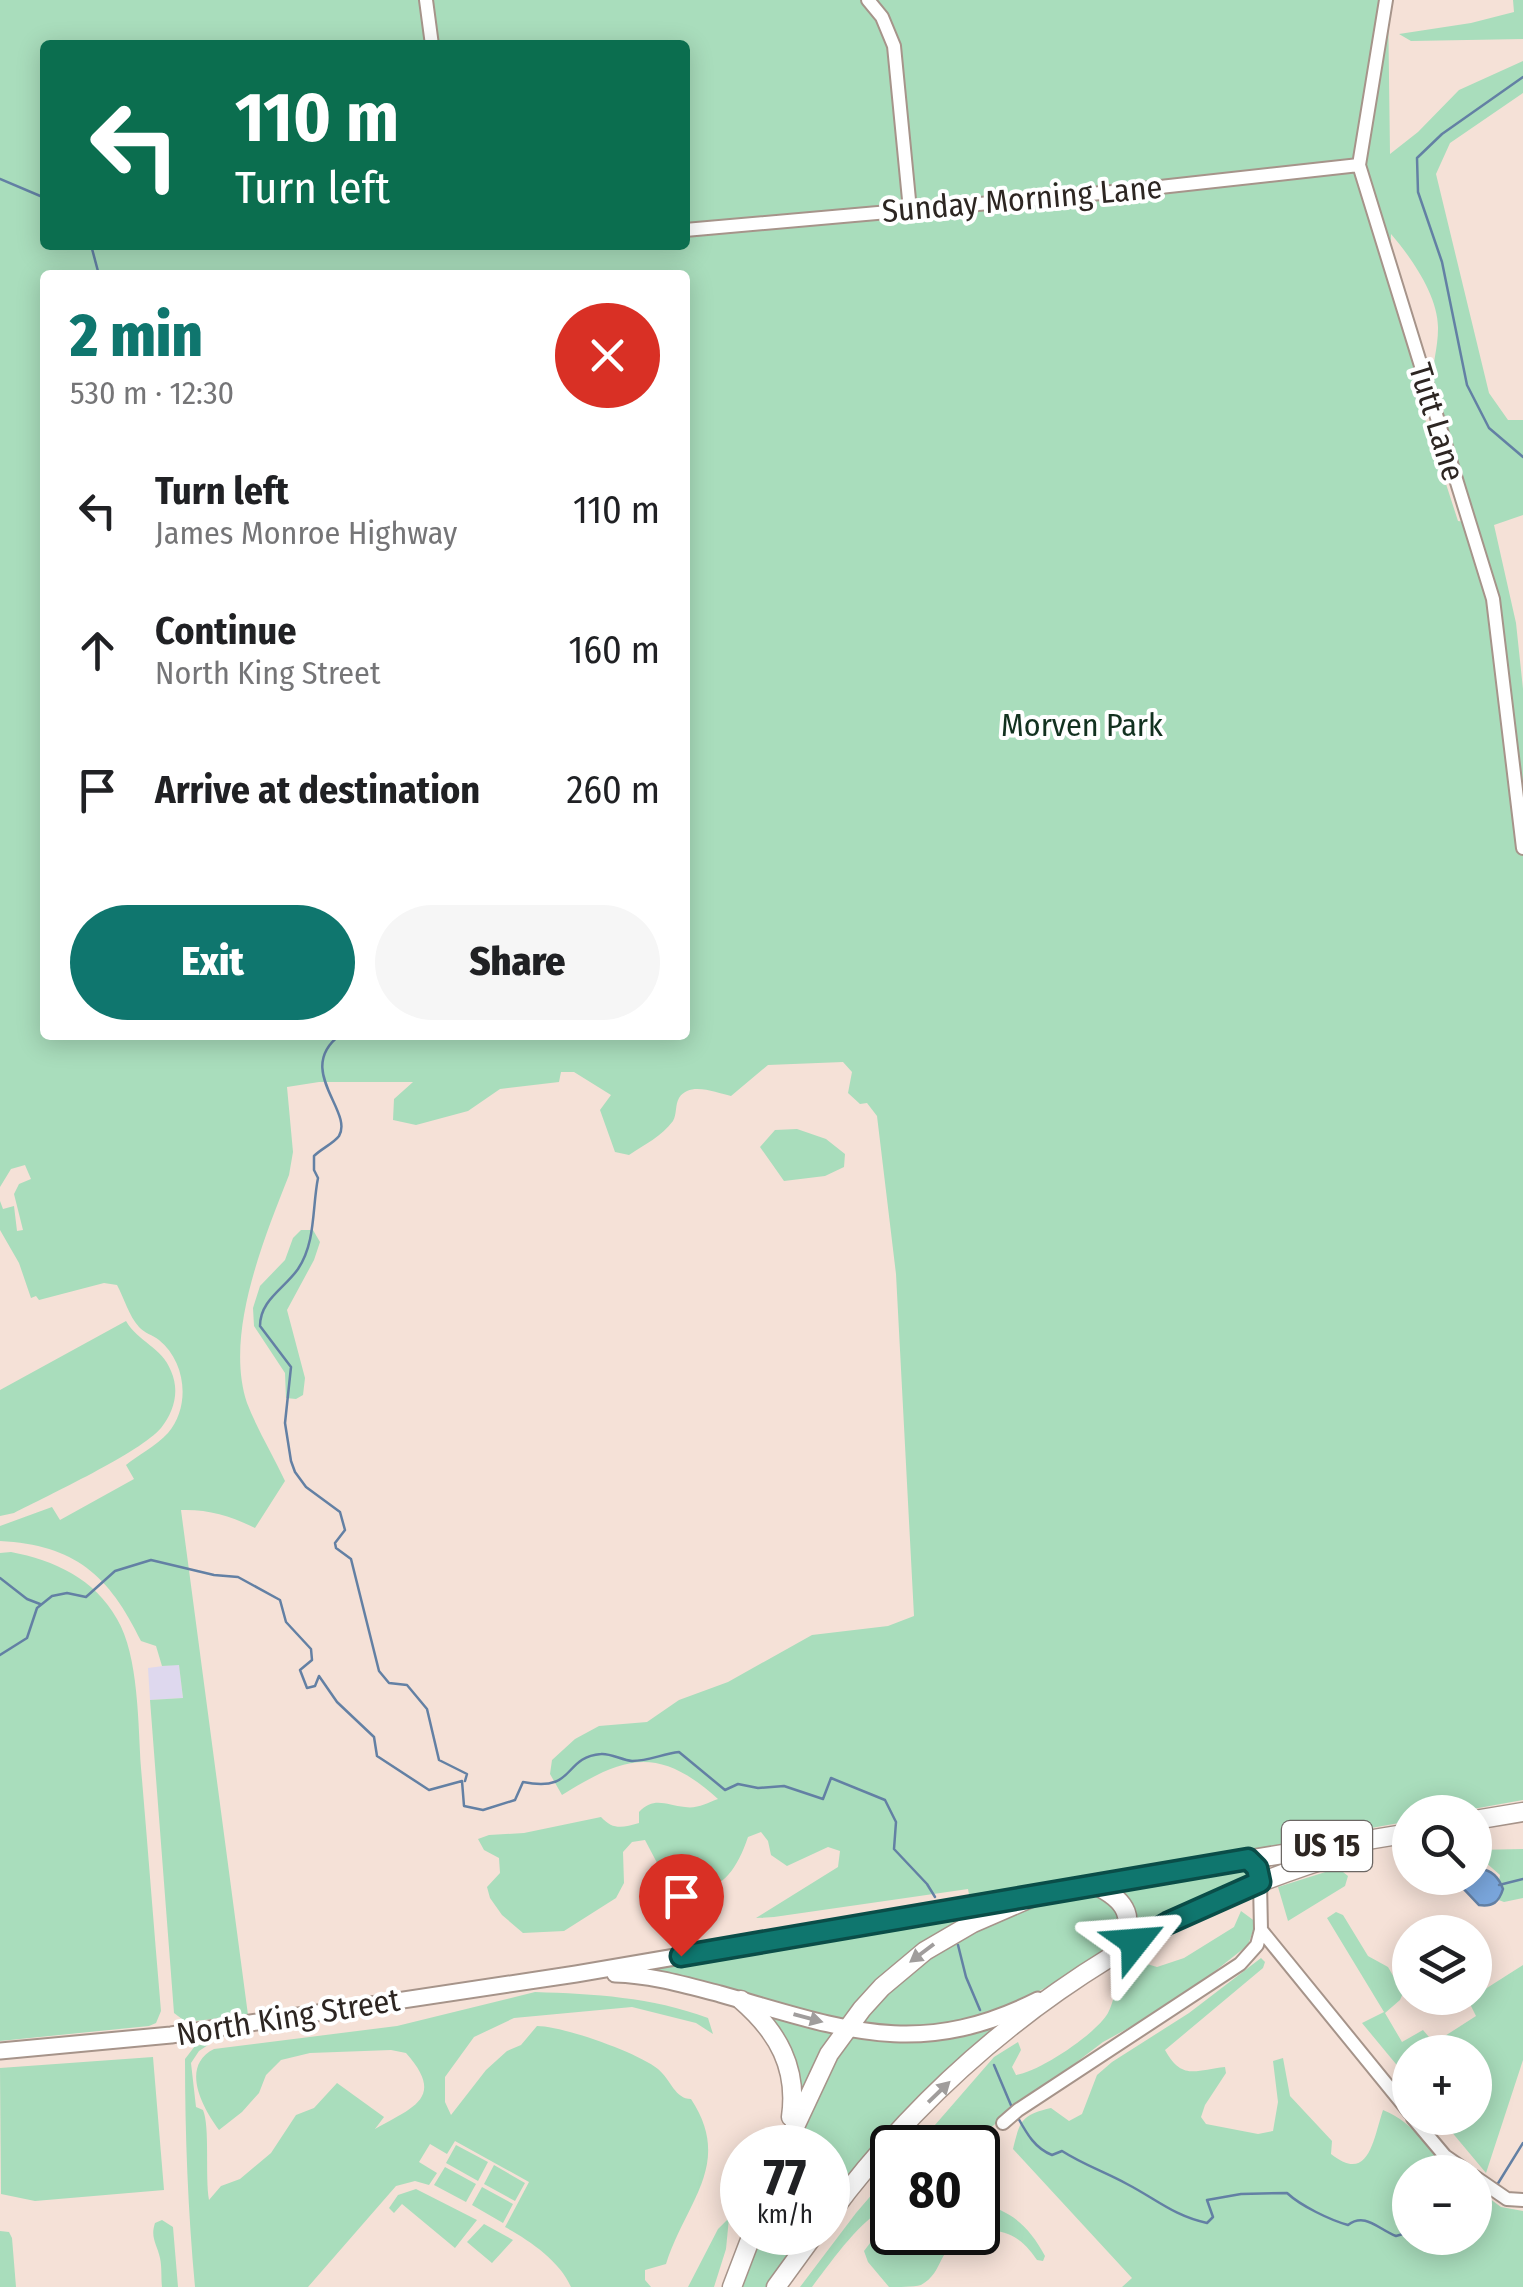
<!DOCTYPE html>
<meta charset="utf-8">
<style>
body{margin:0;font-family:"Fira Sans Condensed",sans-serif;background:#f6f6f6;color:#202124;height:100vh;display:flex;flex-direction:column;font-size:38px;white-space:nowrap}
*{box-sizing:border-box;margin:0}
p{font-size:32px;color:#757577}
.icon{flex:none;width:55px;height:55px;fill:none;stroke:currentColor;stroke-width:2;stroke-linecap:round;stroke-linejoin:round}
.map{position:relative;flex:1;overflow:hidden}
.details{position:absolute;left:40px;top:270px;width:650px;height:770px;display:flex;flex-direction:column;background:#fff;border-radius:10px;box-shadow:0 5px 25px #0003}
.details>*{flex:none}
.hud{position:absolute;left:40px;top:40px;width:650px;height:210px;border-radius:10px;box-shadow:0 5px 25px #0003;background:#0b6e4f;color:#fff;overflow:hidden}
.tools{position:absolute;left:1392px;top:1795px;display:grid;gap:20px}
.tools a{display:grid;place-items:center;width:100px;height:100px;border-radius:50%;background:#fff;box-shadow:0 5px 25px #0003;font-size:50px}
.speed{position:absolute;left:720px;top:2125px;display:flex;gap:20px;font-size:50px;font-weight:700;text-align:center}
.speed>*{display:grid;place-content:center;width:130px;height:130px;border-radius:50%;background:#fff;box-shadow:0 5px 25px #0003;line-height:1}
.speed small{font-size:25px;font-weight:400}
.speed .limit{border:5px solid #111;border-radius:15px;background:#fff;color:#111}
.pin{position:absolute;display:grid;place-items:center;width:85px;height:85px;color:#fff;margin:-102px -42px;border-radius:50% 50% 50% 0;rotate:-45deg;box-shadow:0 0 10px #0007}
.pin .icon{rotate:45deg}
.me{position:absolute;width:110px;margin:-55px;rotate:62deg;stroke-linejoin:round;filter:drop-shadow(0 0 8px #0008)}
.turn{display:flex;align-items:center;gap:35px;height:210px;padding:0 30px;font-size:45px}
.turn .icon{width:130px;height:130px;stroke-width:2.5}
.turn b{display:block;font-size:70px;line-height:85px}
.round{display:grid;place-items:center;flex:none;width:105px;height:105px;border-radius:52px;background:#f6f6f6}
.head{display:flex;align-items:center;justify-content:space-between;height:170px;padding:0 30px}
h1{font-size:60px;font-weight:800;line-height:75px;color:#0f766e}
.action{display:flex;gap:20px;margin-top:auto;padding:20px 30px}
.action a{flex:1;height:115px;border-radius:60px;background:#0f766e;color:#fff;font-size:40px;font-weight:800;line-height:115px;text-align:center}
.action a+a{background:#f6f6f6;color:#202124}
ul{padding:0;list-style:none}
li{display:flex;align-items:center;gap:30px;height:140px;padding:0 30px}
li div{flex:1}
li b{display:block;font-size:38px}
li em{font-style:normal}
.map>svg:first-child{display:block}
.industrial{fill:#ded8ee}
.green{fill:#a9ddbc;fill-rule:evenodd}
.water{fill:#7aa6dc;stroke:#6380a4;stroke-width:2.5}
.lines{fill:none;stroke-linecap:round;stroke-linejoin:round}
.stream{stroke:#6380a4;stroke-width:2.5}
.minor-casing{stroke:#a6948a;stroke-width:16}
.major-casing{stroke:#a6948a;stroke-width:19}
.highway-casing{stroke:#a6948a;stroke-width:21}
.minor{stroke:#fff;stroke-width:12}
.major{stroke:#fff;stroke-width:15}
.highway{stroke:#fff;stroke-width:18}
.oneway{fill:#a09d9c}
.route-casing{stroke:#0a4d48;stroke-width:25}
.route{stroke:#0f766e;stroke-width:18}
.labels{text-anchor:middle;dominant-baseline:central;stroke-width:8;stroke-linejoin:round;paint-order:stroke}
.shield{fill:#fff;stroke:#6c6764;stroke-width:2.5}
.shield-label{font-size:30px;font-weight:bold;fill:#2d2622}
.street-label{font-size:32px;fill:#2d2622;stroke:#fff}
.park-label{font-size:32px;fill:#12311f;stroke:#fff}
</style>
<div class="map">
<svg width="1523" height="2287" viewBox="0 0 1523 2287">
<rect width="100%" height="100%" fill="#f5e1d7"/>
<path class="industrial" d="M179,1664l4,34 -33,2 -2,-32z"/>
<path class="green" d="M0,0h1388l2,154 28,-22 41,-42 64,-29v32l-73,50 -14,31 53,219 19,27h15v95l-29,10 22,98 7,66v1111l-67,12h-46v9l-440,79 -2,-11 -194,28 -18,1 82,-51 2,-16 -12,-4 -41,19 -16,-11 -3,-14 -7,-9 -13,5c-15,44 -37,66 -83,41l-20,-38 -13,2 -9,10 1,31 -8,15 -52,33 -41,2 -21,-18 -12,-17 -3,-11 13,-14 -1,-15 -15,-8 -6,-11 11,-4 35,-2 77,-16c12,13 21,11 38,6v-11c15,-16 27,-7 46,-5 12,2 22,-4 33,-8 -60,-54 -93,-43 -156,-4l-12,-21 2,-14 23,-21 24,-13 48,-4 32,-22 49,-18 84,-47 76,-9 26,-10 -18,-342 -19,-158 -10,-13 -7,1 -12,-11 4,-21 -9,-10 -75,3 -37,31c-15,-3 -41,-15 -52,2 -4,7 -2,16 -6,23 -11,15 -29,24 -44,34l-14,-3 -15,-42 11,-15 -37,-23h-13l-2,10 -59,7 -32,22 -52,14 -23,-5 1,-21 19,-17h-94l-32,5 6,65 -4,23c-25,64 -65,159 -42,228 10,26 26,52 38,78l-30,47c-24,-12 -47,-19 -74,-18l67,505 -62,7 -12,-9 -24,-313 33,-2 -4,-33 -17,1 -6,-20 -15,-5c-32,-66 -66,-96 -141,-100v-15l52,-19 8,13 74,-41 -8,-14c11,-9 30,-19 42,-32 23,-27 18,-71 -9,-93 -6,-5 -15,-7 -20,-13 -10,-11 -15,-29 -22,-42l-13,-2 -65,17 -3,-4 -5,2 -12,-35 -19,-33v-29l3,8 11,-3 3,25 6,-1 -9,-36 5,-10 12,-5 -6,-14 -14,4 -11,18zM45,45h640v200h-640zM1391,234c20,23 48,63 47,95 0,23 -9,44 -5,68 8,42 26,85 39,126l-14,-2 -33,-102 -8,-45 -13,-40 -13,-65zM45,275h640v760h-640z
M1513,0h10v39l-112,2 -12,-7 72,-11 43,-11z
M797,1129l29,10 19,15 -1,13 -19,9 -41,5 -24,-34 15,-17z
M301,1230h12l7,12 -6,18 -27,50 18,68 -2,17 -7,4 -10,-1 -1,-25 -31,-47 -1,-18 7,-22 25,-26 8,-22z
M126,1321c12,21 36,26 45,50 9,20 3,41 -10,57 -20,24 -114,68 -147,85l-14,3v-126z
M11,1552c43,8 84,27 106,67 22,37 21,106 24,149 7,81 13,162 20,243l-5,12 -7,3 -149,15v-488z
M1523,1849v49l-19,4 -8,-3 4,-24 -16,-14 -9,1v-12z
M1244,1867l3,8 -3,4 -112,56 -18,-48z
M1338,1868l10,8 -3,10 -57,35 -10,-34z
M1092,1893l17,5 13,18 -13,31 -60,39 -60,30 -69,12 -58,-6c55,-72 142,-114 230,-129z
M981,1911l-135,113 -222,-56z
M1241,1911l15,11 -8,23 -72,57 -73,40 -138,105 -50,1 79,-91 24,-15 3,8 -9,17 4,8c23,-3 80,-41 92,-62 12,-24 3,-37 32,-51l17,5 27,-9 50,-31z
M1336,1912l7,3 25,41 20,11 15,26 -3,7 -15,13 17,29 21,-12 11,13 42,-27 -8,-16 55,-35v95l-37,113 -46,-55h35v-66h-65v29l-48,-58 22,-11 -57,-94z
M1261,1958l4,4 -2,6 -98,82c17,31 31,20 60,17l1,6 -21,32 -4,12 5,7 52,10 15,-3 5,-29 -5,-41 10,-3 7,38 42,45 -1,13c38,30 42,-14 52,-44 34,14 44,40 72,62h-45v66h65v-50l26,19 22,4v76h-401l10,-9 -119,-129c7,-28 8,-34 38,-41l18,13 13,-7 15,-39 15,-13 77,-49z
M535,1992c60,2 116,5 173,26l5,16 -17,-11 -64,-16 -118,11 -40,19 -29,40v25l6,13 35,-45 21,-19 14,-6 16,-19c25,0 100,26 121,43 13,11 17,30 33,30 43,65 -6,104 -25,165l-21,6v10l6,7h-80c-11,-26 -42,-47 -66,-60l24,-45 -74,-41 -8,13 -17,-10 -11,18 18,11 -8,12 -14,-4 -19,5 -88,101h-113c-7,-76 -10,-152 -10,-228l10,-13 16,-3 -12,8 -8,12 5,44 7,3c7,16 2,67 6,90l12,-14 19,-7 31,-26 25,-38 18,-7 23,-25 47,34 -9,12c38,-22 71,-31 31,-76l-15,-3 -81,3 -29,7 -15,15 -7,18 -17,19 -23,18c-17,-23 -39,-64 -5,-81l183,-23z
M760,2007l79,23 -40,77z
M1003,2023l-78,69 -97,115v-59h-35l16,-39 40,-74 67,7z
M153,2057l11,133 -129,11 -34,-7 -1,-126z
M456,2145l32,17 -10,19 -32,-18z
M494,2165l31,18 -10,18 -31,-17z
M445,2167l31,17 -10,18 -32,-17z
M892,2171v31c-35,22 -55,52 -80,85h-12l56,-74z
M482,2187l31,17 -10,19 -31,-18z
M416,2189l61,31 -22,28 -53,-44 -8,9 -5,-5 9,-13z
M978,2203c33,7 51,23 67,53l-2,5 -6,-1c-16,-23 -31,-32 -59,-29z
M729,2218l-3,31 -12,38h-26l30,-58z
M162,2220l11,7 5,60h-16c-1,-9 0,-20 -2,-29 -3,-14 -10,-20 -5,-35z
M892,2222v10l79,1c-37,16 -25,38 -50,52 -8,2 -22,2 -32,2l-21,-25 -4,-11 16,-21z
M484,2224l29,16 -21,23 -25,-21z
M0,2231l9,1 3,6 4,49h-16z
M759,2233h49l-41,54h-30z"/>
<path class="water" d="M1480,1869c12,1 19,9 23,20 -4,13 -10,18 -24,16l-17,-18 6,-9h7v-7z"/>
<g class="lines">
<path class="stream" d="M1523,77l-81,57 -25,24 1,34 24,70 25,123 22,43 34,29
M0,179l45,19
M91,245l8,30
M340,1035c-46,35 14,76 -1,101 -5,7 -18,13 -25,20v14l4,8c-6,30 -2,64 -20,91 -14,20 -38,31 -38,57l31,41 -6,56 6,38 4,11 11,15 34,25 5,18 -10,13 1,5 15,11 28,112 10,12 18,2 20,24 12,51 28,14 -2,7
M0,1578l27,21 13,5
M0,1655l27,-17 10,-30 15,-12 15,-3 19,4 29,-26 36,-11 63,15 24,2 42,23 6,22 25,27 1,11 -12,10 7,18 8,-2 4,-10 18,26 37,35 3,19 52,34 33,-9 2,25 19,4 32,-10 8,-18c54,11 39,-25 78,-28 9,-1 21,6 31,7 17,0 30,-7 47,-9l46,38 13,-6 20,4 26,-2 39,13 8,-21 54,22 11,22 -2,27 33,35 8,13
M1499,1885l24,-6
M958,1945l8,32 14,33
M994,2065l19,45
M1017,2116c9,16 17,32 35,39l10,-4c22,14 43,21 65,33 29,15 47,32 80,39l6,-6 -6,-17 34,-6 46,-1c14,13 43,27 61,32 17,-13 30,4 48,11l14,-4
M1497,2185l26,-42
M1475,2225l4,-2 11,-27"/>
<defs>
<path id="minor" d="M426,0l6,45
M868,0l14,17 12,29 16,164
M1386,0l-27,165 134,434 30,249
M685,230l439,-39 235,-26
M1260,1882l1,48 149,183
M1413,2118l32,38 23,16
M1003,2123l15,-13 222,-146 17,-19 4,-15
M1475,2177l32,22 16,1"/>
<path id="major" d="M615,1974c36,1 70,11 105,20 121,34 196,67 318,6
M0,2051l171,-16 405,-61 443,-76"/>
<path id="highway" d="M1475,1820l48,-8
M1095,1885c31,15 45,35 18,64
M741,2000c37,32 57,68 50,117
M785,2148l44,-94 33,-45 20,-22 43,-36 48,-28 67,-29 370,-61
M828,2217c129,-176 312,-305 522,-365
M732,2287l21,-55
M776,2287l40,-55"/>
</defs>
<use href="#minor" class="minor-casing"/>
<use href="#major" class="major-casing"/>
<use href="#highway" class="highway-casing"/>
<use href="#minor" class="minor"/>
<use href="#major" class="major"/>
<use href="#highway" class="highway"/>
</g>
<defs><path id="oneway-solid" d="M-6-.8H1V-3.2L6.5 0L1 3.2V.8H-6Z" transform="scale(2.5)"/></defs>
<g class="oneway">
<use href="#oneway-solid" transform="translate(922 1953) rotate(143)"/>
<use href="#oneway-solid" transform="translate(808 2018) rotate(15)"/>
<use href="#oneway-solid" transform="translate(939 2092) rotate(-44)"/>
</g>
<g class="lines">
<defs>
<path id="route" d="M681,1956l567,-97 9,9 3,14 -92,41 -33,19"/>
</defs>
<use href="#route" class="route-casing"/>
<use href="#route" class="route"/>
</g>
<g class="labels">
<rect class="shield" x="1282" y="1821" width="90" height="50" rx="8"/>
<g class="shield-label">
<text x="1327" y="1846">US 15</text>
</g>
<g class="street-label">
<text transform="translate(1022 199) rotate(-5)">Sunday Morning Lane</text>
<text transform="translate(1437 422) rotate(73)">Tutt Lane</text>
<text transform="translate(288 2017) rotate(-9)">North King Street</text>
</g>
<g class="park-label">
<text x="1082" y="725">Morven Park</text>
</g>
</g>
</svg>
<div class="tools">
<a><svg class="icon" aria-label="search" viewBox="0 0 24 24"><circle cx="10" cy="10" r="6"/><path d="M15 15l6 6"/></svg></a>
<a><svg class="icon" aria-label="layers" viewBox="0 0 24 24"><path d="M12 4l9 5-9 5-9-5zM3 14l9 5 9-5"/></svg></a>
<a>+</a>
<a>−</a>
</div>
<div class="speed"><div>77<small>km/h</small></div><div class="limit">80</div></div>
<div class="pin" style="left:681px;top:1956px;background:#d93025"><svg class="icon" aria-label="arrive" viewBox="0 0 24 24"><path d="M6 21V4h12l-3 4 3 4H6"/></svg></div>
<svg class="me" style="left:1135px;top:1942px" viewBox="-20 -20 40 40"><path d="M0-17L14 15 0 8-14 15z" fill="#0f766e" stroke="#fff" stroke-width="4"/></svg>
<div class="hud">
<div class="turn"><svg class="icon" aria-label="left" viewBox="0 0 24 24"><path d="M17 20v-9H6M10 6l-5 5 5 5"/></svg><div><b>110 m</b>Turn left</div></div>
</div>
<section class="details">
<div class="head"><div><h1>2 min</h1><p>530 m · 12:30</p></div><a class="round" style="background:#d93025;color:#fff"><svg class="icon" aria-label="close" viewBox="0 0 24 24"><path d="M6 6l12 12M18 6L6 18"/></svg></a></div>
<ul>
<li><svg class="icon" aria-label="left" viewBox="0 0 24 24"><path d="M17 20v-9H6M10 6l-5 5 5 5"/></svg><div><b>Turn left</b><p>James Monroe Highway</p></div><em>110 m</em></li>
<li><svg class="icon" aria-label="ahead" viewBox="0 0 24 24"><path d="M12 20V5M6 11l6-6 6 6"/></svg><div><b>Continue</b><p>North King Street</p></div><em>160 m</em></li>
<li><svg class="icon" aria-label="arrive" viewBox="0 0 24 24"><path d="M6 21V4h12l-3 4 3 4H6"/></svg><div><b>Arrive at destination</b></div><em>260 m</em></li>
</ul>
<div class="action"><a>Exit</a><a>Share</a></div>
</section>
</div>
